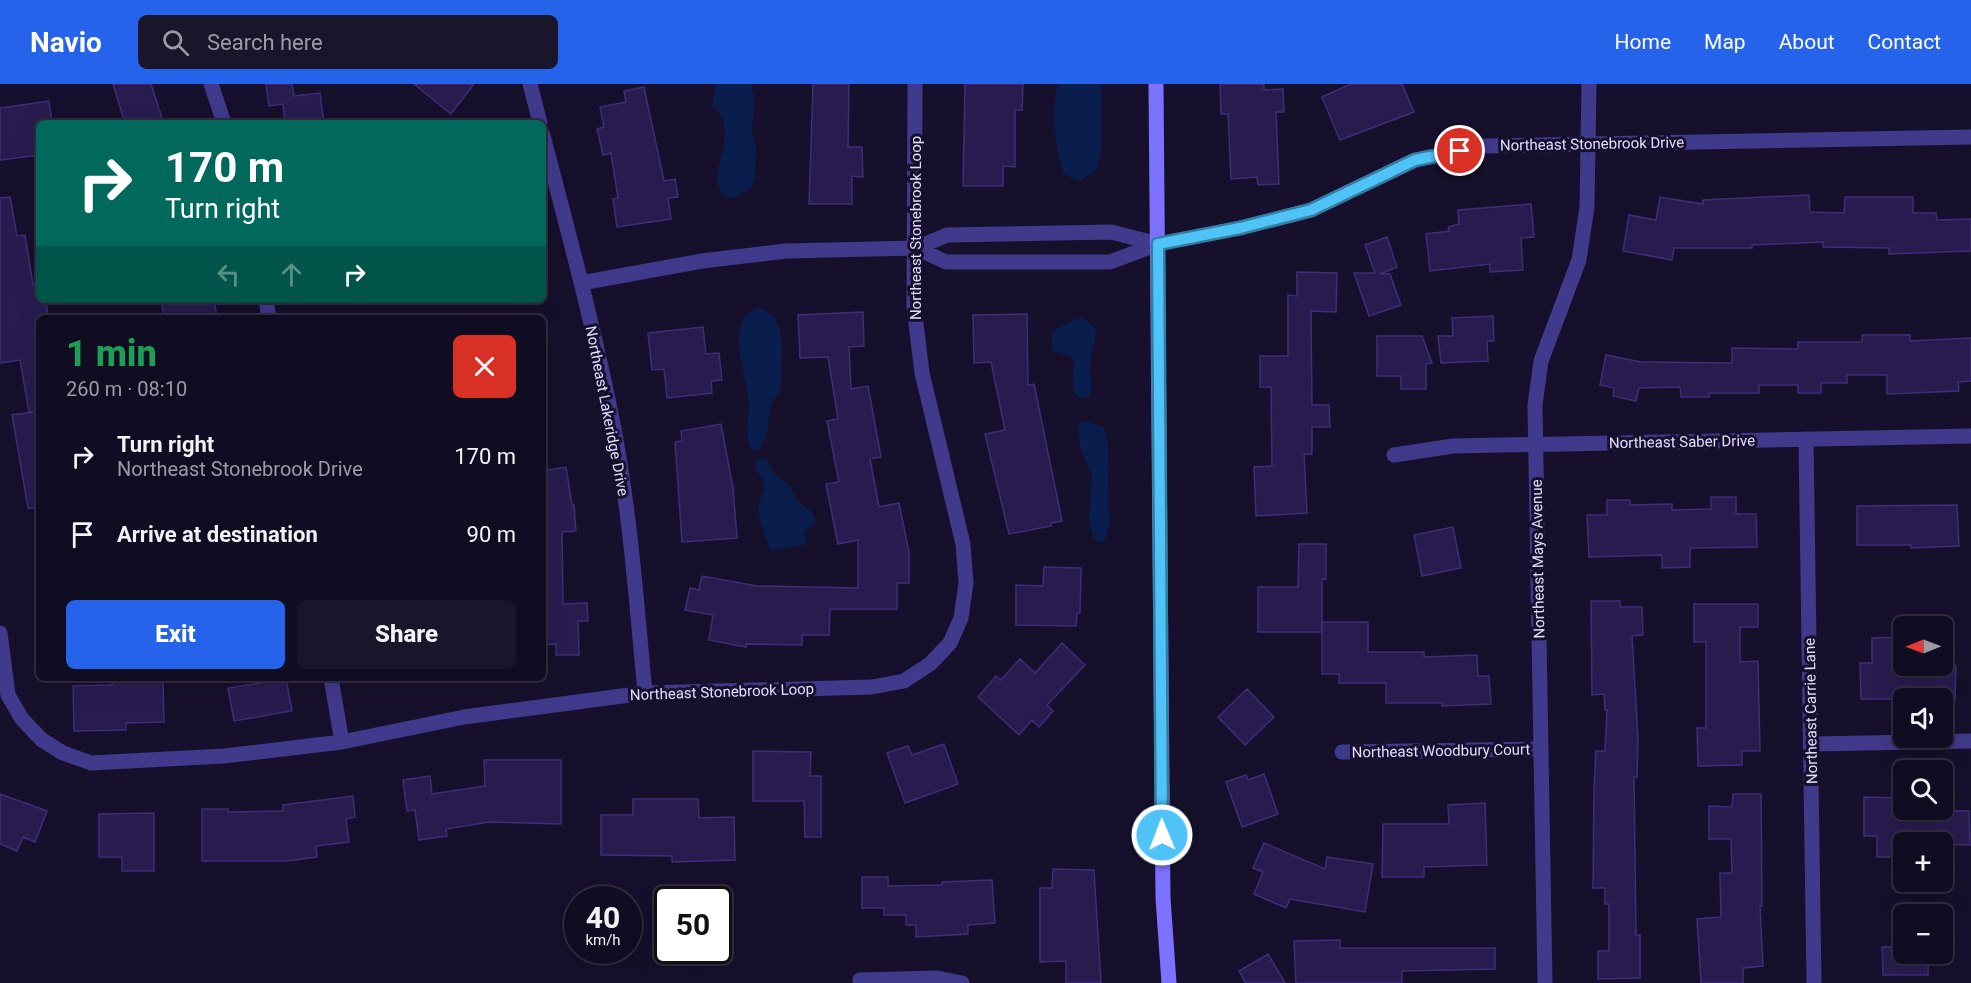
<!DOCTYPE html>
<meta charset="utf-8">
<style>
body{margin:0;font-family:Roboto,sans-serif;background:#19152a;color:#f1f3f6;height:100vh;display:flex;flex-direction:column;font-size:22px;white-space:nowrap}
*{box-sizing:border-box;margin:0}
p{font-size:20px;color:#9c9ba5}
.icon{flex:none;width:33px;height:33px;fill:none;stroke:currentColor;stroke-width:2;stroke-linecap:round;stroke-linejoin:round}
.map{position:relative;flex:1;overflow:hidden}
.panel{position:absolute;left:36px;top:231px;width:510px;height:366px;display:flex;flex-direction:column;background:#100c21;border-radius:9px;box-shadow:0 6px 24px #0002,0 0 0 2px #302c3f}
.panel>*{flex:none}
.banner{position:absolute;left:36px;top:36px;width:510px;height:183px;border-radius:9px;box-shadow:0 6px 24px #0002,0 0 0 2px #302c3f;background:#00695c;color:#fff;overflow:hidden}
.needle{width:39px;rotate:269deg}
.buttons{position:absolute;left:1893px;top:532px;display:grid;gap:12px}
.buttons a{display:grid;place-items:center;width:60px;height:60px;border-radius:9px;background:#100c21;box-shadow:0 6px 24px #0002,0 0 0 2px #302c3f;font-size:30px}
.speed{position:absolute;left:564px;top:802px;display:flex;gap:12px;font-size:30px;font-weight:700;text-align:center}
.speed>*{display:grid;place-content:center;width:78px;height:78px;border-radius:50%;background:#100c21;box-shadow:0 6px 24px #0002,0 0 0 2px #302c3f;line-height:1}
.speed small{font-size:15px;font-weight:400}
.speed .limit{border:3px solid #111;border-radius:9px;background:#fff;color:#111}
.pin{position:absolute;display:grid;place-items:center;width:51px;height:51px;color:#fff;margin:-26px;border:3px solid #fff;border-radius:50%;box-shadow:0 2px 6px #0007}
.me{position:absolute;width:66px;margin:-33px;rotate:359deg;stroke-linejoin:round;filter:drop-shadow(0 0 4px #0008)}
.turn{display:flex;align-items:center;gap:21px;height:126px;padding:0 30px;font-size:27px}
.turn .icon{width:78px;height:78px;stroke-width:2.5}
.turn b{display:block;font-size:42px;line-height:51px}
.lanes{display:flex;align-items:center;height:57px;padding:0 30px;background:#0003;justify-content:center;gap:30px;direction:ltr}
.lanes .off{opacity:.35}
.round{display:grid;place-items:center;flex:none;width:63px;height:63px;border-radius:9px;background:#19152a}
.overview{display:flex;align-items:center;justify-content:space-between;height:102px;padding:0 30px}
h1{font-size:36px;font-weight:800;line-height:45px;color:#1e9e55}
.cta{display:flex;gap:12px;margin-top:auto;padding:12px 30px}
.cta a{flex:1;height:69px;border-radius:9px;background:#2563eb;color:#fff;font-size:24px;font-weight:800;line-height:69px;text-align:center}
.cta a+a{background:#19152a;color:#f1f3f6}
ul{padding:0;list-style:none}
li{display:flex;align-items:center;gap:18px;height:78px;padding:0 30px}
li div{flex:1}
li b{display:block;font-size:22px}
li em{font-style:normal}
header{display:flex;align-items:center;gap:36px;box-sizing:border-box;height:84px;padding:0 30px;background:#2563eb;color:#fff}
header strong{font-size:28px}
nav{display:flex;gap:33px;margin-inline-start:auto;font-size:21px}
.search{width:420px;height:54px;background:#19152a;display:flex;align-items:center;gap:15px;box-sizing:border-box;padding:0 21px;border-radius:9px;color:#9c9ba5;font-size:22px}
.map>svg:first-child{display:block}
.water{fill:#091e4c}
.building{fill:#281c4e;stroke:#402d7a;stroke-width:1.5}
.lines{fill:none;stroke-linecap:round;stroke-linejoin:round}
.minor{stroke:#413a8c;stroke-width:15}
.secondary{stroke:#7d72ff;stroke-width:15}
.route-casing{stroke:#337fa1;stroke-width:15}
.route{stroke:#4fc3f7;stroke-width:10}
.labels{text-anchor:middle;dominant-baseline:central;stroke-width:6;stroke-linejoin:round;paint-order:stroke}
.street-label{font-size:15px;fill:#e1dbff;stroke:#16102c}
</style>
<header>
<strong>Navio</strong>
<div class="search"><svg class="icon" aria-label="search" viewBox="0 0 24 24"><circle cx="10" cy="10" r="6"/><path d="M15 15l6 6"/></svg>Search here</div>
<nav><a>Home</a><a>Map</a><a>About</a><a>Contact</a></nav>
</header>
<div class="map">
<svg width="1971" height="899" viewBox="0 0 1971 899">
<rect width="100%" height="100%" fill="#16102c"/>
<path class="water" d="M716,0h35l3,15 -2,31 4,20 -1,29 -4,10 -18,9 -10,-2c-15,-23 7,-48 1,-71 -1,-8 -7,-15 -12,-21z
M1058,0h43v67l-4,19 -17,11 -17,-7c-7,-28 -13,-62 -5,-90z
M758,224c27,5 25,42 23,63 0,7 1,17 -3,23 -2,4 -6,6 -7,11 -4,17 -1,29 -11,44l-9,1c-7,-14 -2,-31 -2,-46 -1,-25 -27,-86 9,-96z
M1084,234l11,10c2,12 -4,22 -5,35 -1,13 4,21 -1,34l-8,2 -8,-8 1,-29 -2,-6 -20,-5v-16l4,-6 20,-10z
M1083,337l21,6 4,17 1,81 -3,13 -5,5 -7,-4 -5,-19 3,-44 -11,-25 -4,-26z
M766,374l8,15 15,12 9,17 13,9 4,8 -1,6 -11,6 3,11 -2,3 -34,5 -11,-34 -1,-9 6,-17 -1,-9 -8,-14 1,-6z"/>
<path class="building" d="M113,0h38l11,34 -16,5h-21z
M266,0h26l2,12 26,-3 4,30h-39l-2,-19 -14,2z
M414,0h60l-23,30z
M813,0h36l-1,63h14l1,30 -11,-1v28h-43z
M965,0h58l-1,26h-7v57l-12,-1v20h-40z
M1220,0h44v6l19,-1 1,23h-8l3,72 -21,1 -1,-8 -26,2 -3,-65h-7z
M1351,0h51l12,28 -74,28 -18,-43z
M644,3l20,94 11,-2 3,18 -10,1 3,21 -54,8 -4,-28 5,-1 -7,-45 -8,2 -6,-26 7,-2 -4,-20 26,-5 -2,-11z
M49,17l3,22h-13v32l-39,5v-52z
M1809,111l1,17 34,1 1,-16h68v16h23l1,7 34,-1v32l-82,3v-6l-66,-1v-5l-71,3v3h-78l-2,12 -49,-9 6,-36 27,5 4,-23 43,7v-4z
M10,113l7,39 8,-1 8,50 6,-1v16h7l2,18h-9v190h-11l-16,-93 21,-3h-4l-9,-52 -20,3v-165z
M1531,120l3,33 -13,1 2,32 -33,2v-8l-60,7 -4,-37 23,-3 -1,-4 11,-3 -1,-14z
M1387,153l10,30 -17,7h10l11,31 -32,11 -15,-43h21l-10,-28z
M1297,188l40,1 -1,39 -25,-1 1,94h17l1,22h-18v27h-8l3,59 -51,3 -2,-49 18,-1 -1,-79h-11v-31h28v-61l9,1z
M161,216h53l3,18h-53z
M863,228l1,34 -15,1 2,42 17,-3 13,71 -11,2 9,48 20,-4 10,49v31h-12v26h-67l-1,26h-27v10l-56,-1v3l-37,-7 4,-25 -28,-5 5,-22 9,2 3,-14 55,10 101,2v-48l-20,4 -12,-60 13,-2 -12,-61 11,-2 -10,-62 -28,1 -2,-43z
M1027,230l1,71 6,-1 28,137 -11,2v3l-42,8 -24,-100 20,-4 -14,-68 -17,1 -1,-48z
M1493,232l1,25h-7l1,20 -47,2 -3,-27h15l-1,-18z
M703,243l3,27 13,-1 3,27 -11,1 1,12 -45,5 -3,-29 -12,1 -4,-37z
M1862,251h48v6l61,-3v43l-13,1 1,9 -72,3v-19h-40v8h-26v10h-23v-8h-39v8h-50v4h-28l-1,-10 -41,1 -3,13 -23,-5 1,-8 -14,-3 6,-30 35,7 91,1v-15l66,1v-7h64z
M1377,252h45l10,27 -6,1v25h-25v-13h-24z
M721,340l12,64 4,50 -55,4 -7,-100 7,-1 -1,-10z
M566,383l6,38h2l2,26 -14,1 1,72 24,-1 1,18h-10l1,34h-23v-11l-13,1v-174z
M1711,413h25v17h20l1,33 -67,1v19l-28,1v-13l-73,2 -2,-42h20v-15h23v5l42,-1v6l39,-1z
M1957,421l2,41 -48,2v-3h-54v-39z
M1453,443l8,41 -39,8 -8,-41z
M1299,460h27v35h-4v53h-64v-45h40z
M1044,483l37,1 -1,45h-3l-1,13 -60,-1v-40l27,1z
M1591,517h29v6h22l1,28 -11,1 6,102 -1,39h-3l2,158h4v43l-42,1v-28h11v-47h-4v-16h-12l1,-100 2,-37h9l2,-41h-2l-1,-16 -12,1z
M1694,520h64v23h-18v35l18,-1 2,90h-18v14l-44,1 -1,-38h9v-86h-12z
M1322,538h46v30h56v5l53,-2 1,21h11l2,28 -49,2v-3h-56v-20h-47v-9h-17z
M1897,553l1,29h58l-1,33h-94l-1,-36h12v-25z
M1062,559l23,22 -38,40 6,6 -14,16 -7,-7 -13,15 -41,-38 18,-21 5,4 19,-21 15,14z
M112,594l51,2 1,42 -38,1v7l-52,1 -1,-45 39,-1z
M286,595l6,32 -58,10 -6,-33z
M1247,605l27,28 -29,28 -27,-28z
M944,660l14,40 -53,19 -18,-50 21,-7 4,9z
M753,667l58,1 -1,24h11v61h-16l-1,-36h-51z
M484,676h77v64l-72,-2 -43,7 1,7 -28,4 -4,-30 -8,1 -4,-31 27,-4 2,18 53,-8z
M1264,690l14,40 -36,13 -16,-45 20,-7 2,5z
M0,710l47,17 -12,31 -12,-5 -6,14 -17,-7z
M1733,710h28l1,112h-2l3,60 -20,2v15h-42l-4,-64 24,-2 -1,-44h12l-1,-34h-22v-33l23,1z
M353,712l2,21 -9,2 3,23 -33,4 1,11 -31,4h-84v-52h26v3l55,-1v-6z
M1864,713l38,1v12l67,1 1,34 -68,-2v14h-25v-21h-13z
M633,715h65l1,19 35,-1 1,43 -63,2v-6l-71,-1v-40h32z
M1485,719l2,62 -63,2v10h-42l1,-53h66l-1,-19z
M154,729v58h-32v-14h-23v-43z
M1264,759l61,26 2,-12 46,7 -8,48 -75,-13 -4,9 -32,-14 9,-22 -10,-4z
M1053,785l41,1 7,113h-35v-22l-26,1v-74h12z
M862,793h26v9l54,-1v-3l50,-2 3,43 -27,2v9l-52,3v-12h-10v-10h-22v-7h-22z
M1340,856v8h155v21l-93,2v12h-106l-2,-42z
M1882,863h22v7h24v21h-45z
M1268,870l17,29h-39l-7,-12z"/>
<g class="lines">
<path class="minor" d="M211,0l13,39
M530,0l10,39
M543,51c26,101 54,202 73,305 15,83 21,168 29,253
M916,164l30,14h164l48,-18 82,-16 71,-18 104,-50 67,-14 489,-9
M581,199l121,-22 84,-10 130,-3 31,-13 164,-3 47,12
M266,216l3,18
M1806,355l8,544
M1394,371l59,-9 518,-10
M0,549l8,62 14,24 20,21 21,13 28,10 133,-7 118,-14 122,-25 181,-24 227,-6 32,-6 26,-17 20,-21 11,-25 5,-35 -3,-39 -41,-171 -8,-66 1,-223
M331,594l11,64
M1812,660l159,-3
M1342,668l199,-3
M860,896l77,-2 25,5
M1545,899l-10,-578 6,-44 38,-101 8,-53 2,-123"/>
<path class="secondary" d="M1156,0l7,814 6,85"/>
</g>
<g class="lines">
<defs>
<path id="route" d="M1162,751l-4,-591 82,-16 71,-18 104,-50 45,-9"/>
</defs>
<use href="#route" class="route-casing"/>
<use href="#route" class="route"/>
</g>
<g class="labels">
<g class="street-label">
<text transform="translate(1592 60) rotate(-1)">Northeast Stonebrook Drive</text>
<text transform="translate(916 144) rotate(-90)">Northeast Stonebrook Loop</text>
<text transform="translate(607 327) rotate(79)">Northeast Lakeridge Drive</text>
<text transform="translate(1682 358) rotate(-1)">Northeast Saber Drive</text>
<text transform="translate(1538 475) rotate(-91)">Northeast Mays Avenue</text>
<text transform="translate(722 608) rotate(-2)">Northeast Stonebrook Loop</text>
<text transform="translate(1811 627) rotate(-91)">Northeast Carrie Lane</text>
<text transform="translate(1441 667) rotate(-1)">Northeast Woodbury Court</text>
</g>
</g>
</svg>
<div class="buttons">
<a><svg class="needle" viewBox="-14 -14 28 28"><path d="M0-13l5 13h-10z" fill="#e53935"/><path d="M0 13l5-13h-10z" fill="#9c9ba5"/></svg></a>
<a><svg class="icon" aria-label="sound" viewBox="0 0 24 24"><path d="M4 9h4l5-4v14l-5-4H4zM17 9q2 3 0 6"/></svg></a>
<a><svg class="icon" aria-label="search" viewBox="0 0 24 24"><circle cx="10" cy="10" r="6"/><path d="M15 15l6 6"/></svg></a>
<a>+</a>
<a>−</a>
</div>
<div class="speed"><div>40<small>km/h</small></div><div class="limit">50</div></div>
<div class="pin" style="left:1460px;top:67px;background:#d93025"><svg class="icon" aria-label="arrive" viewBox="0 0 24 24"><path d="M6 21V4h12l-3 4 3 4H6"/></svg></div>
<svg class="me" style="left:1162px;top:751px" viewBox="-20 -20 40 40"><circle r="17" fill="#4fc3f7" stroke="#fff" stroke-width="3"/><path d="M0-11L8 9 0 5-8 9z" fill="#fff"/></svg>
<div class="banner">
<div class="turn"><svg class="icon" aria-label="right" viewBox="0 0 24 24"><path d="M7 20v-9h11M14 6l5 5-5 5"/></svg><div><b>170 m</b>Turn right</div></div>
<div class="lanes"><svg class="icon off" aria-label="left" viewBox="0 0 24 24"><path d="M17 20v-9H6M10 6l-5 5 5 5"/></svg><svg class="icon off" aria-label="ahead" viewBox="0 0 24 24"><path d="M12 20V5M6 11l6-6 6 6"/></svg><svg class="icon" aria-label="right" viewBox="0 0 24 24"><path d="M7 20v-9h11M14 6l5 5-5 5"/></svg></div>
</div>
<section class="panel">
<div class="overview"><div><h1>1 min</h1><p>260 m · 08:10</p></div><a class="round" style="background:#d93025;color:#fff"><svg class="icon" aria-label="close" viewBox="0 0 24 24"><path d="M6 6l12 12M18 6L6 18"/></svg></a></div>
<ul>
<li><svg class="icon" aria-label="right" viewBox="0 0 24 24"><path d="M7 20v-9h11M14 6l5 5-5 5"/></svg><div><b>Turn right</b><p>Northeast Stonebrook Drive</p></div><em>170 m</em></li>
<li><svg class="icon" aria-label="arrive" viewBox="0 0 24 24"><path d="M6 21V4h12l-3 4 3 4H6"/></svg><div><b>Arrive at destination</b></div><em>90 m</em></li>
</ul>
<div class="cta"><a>Exit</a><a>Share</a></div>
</section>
</div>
